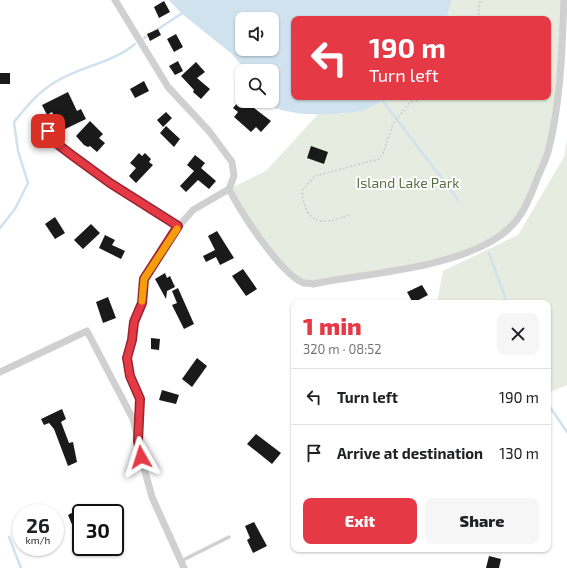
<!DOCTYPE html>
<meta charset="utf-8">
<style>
body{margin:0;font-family:"Exo 2",sans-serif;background:#f6f6f6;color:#202124;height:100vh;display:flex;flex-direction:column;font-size:15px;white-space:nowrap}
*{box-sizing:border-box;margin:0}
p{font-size:13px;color:#757577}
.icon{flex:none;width:22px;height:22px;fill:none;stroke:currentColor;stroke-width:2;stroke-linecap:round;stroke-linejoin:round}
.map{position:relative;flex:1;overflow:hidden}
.drawer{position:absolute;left:291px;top:300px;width:260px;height:252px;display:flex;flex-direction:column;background:#fff;border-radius:8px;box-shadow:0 1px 3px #0004}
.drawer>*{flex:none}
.top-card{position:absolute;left:291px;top:16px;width:260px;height:84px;border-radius:8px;box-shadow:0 1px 3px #0004;background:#e63946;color:#fff;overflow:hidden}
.tools{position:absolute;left:235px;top:12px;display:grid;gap:8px}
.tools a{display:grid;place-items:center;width:44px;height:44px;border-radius:8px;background:#fff;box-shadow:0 1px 3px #0004;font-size:20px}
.speed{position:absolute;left:12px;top:504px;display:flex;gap:8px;font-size:20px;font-weight:700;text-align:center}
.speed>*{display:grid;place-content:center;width:52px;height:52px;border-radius:50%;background:#fff;box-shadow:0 1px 3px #0004;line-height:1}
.speed small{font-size:10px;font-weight:400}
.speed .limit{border:2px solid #111;border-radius:6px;background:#fff;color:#111}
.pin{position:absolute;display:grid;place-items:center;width:34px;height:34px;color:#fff;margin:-17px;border-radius:8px;box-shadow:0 2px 6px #0006}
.me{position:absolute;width:44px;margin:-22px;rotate:354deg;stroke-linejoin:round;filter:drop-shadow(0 0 3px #0008)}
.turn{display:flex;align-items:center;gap:14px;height:84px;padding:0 12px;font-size:18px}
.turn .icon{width:52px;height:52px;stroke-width:2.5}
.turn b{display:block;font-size:28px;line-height:34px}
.round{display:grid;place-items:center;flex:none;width:42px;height:42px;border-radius:8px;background:#f6f6f6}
.head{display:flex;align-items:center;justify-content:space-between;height:68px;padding:0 12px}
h1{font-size:24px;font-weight:800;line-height:30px;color:#e63946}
.primary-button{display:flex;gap:8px;margin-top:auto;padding:8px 12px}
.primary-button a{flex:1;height:46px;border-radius:8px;background:#e63946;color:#fff;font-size:16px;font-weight:800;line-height:46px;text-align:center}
.primary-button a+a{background:#f6f6f6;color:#202124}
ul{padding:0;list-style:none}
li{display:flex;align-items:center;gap:12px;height:56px;padding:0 12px;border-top:1px solid #e0e0e0}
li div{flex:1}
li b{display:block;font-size:15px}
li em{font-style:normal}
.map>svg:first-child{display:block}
.green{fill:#e6ecdf}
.water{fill:#cfe2ee;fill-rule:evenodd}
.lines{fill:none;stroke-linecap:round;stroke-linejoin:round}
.stream{stroke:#cfe2ee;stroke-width:2.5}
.building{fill:#1a1a1a}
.path{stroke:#cdcdcd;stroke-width:1.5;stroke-dasharray:2 2;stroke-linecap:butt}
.lane{stroke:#d0d0d0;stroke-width:3.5}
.street{stroke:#d0d0d0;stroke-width:7}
.route-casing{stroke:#96252e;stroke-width:10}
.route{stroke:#e63946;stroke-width:7}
.slow{stroke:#f59e0b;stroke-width:7}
.labels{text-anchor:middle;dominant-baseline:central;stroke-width:4;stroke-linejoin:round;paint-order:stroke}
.park-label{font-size:14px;fill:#56703f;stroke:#fff}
</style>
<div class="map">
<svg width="567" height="568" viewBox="0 0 567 568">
<rect width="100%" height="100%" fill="#fff"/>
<path class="green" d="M452,0h112l-8,117 -28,88 -35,36 -62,22 -127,20 -22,-18 -53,-76 37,-18 53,-58 23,1 21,-4 26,-13h159v-78h-102z
M567,139v246l-19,8v-90h-111l6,-32 75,-36 46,-78z"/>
<path class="water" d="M169,0h283l-6,19h-152v78h95c-7,4 -17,10 -25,13 -19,6 -87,8 -99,-9h7v-30h-26l-14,-17 -51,-41zM242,19h30v30h-30z"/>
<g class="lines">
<path class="stream" d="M155,31l29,-19
M144,38l6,-4
M380,97l78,103
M0,228l15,-19 13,-26 -10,-32 -4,-29c13,-16 25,-31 43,-41 25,-15 55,-18 78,-37
M489,253l18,50
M548,404l19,28
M9,537l12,31"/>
</g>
<path class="building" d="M164,1l6,11 -11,6 -5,-11z
M158,29l3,6 -11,6 -3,-7z
M176,34l7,13 -9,5 -7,-13z
M178,61l5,10 -8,4 -6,-9z
M196,62l9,10 -8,6 13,11 -9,10 -8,-7 1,-2 -13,-14z
M0,73h10v11h-10z
M144,81l5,10 -14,7 -5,-9z
M68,92l9,19 4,-2 5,10 -25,12 -9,-19 -5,3 -5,-10z
M239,101h6l26,20 -10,11 -5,-5 -5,5 -17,-15 4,-5 -5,-4z
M166,112l6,6 -9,9 -6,-7z
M90,121l13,13 -4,4 6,5 -8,9 -7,-6 -2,1 -4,-2 -8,-9z
M166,126l14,13 -6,8 -14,-14z
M311,146l17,6 -4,12 -17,-6z
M139,153l3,3 3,-3 6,6 -2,3 4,3 -17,18 -7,-7 7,-8 -6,-5z
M195,155l10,8 -4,5 15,13 -7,8 -11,-9 -12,12 -6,-6 14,-15 -7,-6z
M55,217l10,16 -10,6 -10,-15z
M91,224l9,9 -17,16 -9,-9z
M217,231l17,27 -14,7 -4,-8 -10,5 -3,-6 12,-6 -7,-14z
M105,235l10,5 -3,5 13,6 -4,8 -22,-11z
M243,269l14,20 -11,7 -14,-20z
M165,273l2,5 3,-2 5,11 -8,4 -1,8 -11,-20z
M422,285l6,10 -15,8 -6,-11z
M178,288l16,36 -10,5 -12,-24 5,-2 -5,-12z
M108,297l8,21 -13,5 -7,-21z
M151,338l9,1 -1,11 -8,-1z
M197,358l10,8 -15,21 -10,-8z
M162,390l17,5 -3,9 -17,-4z
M62,409l4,10 -5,3 8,21 4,-1 4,20 -9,4 -14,-37 -5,-6 -5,2 -3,-6z
M256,434l25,19 -9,11 -25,-20z
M81,508v15l-8,4 -5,-12z
M254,522l13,24 -14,7 -6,-13 3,-2 -5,-12z
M489,556l12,3 -2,9h-13z"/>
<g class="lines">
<path class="path" d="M478,19l2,-19
M408,104l19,-7
M349,215c-27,11 -44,10 -47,-24l13,-15 64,-17 4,-6 10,-29 21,-27"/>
<path class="lane" d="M181,561l48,-24"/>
<path class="street" d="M115,0l53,87 41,44 23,31 2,14 -5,13
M44,122l8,18 58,43 68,44
M229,189c11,22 52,86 75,94 3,0 6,0 9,1 56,-11 130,-15 179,-43 27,-16 35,-35 45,-62 4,-10 10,-21 12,-31 12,-49 13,-99 15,-148
M0,372l87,-41 46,88 4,17
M184,568l-32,-71 -11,-40 -2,-16 1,-42 -10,-23 -3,-18 5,-18 2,-18 8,-19 2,-24 34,-52 15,-17 36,-21"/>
</g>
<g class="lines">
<defs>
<path id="route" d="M48,131l4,9 21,16 37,27 68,43 -34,53 -2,24 -8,19 -2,18 -5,18 3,18 10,23 -2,42 3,16"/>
</defs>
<use href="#route" class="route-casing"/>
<use href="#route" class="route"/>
<path class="slow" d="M142,301l2,-22 33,-50"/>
</g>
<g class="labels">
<g class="park-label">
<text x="408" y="182">Island Lake Park</text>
</g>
</g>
</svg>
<div class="tools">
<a><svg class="icon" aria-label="sound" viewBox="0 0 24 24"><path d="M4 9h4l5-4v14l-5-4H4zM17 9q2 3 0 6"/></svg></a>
<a><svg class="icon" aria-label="search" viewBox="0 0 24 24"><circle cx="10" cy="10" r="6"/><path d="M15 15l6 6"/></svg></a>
</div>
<div class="speed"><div>26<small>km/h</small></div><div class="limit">30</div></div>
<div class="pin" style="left:48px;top:131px;background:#d93025"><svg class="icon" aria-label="arrive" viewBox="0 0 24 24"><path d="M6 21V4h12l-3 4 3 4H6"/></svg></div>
<svg class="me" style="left:141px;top:457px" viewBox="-20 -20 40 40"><path d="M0-17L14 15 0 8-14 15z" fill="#e63946" stroke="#fff" stroke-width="4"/></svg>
<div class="top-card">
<div class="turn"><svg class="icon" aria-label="left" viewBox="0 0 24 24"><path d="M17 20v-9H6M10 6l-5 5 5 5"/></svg><div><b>190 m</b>Turn left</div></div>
</div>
<section class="drawer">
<div class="head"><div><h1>1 min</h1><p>320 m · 08:52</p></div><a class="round"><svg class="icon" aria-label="close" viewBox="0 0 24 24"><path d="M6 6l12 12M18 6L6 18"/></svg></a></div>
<ul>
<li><svg class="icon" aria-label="left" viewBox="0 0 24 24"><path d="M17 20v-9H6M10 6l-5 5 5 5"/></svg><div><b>Turn left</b></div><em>190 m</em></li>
<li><svg class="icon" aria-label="arrive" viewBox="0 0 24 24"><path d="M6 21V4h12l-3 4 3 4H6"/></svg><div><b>Arrive at destination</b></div><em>130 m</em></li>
</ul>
<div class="primary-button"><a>Exit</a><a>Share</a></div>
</section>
</div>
